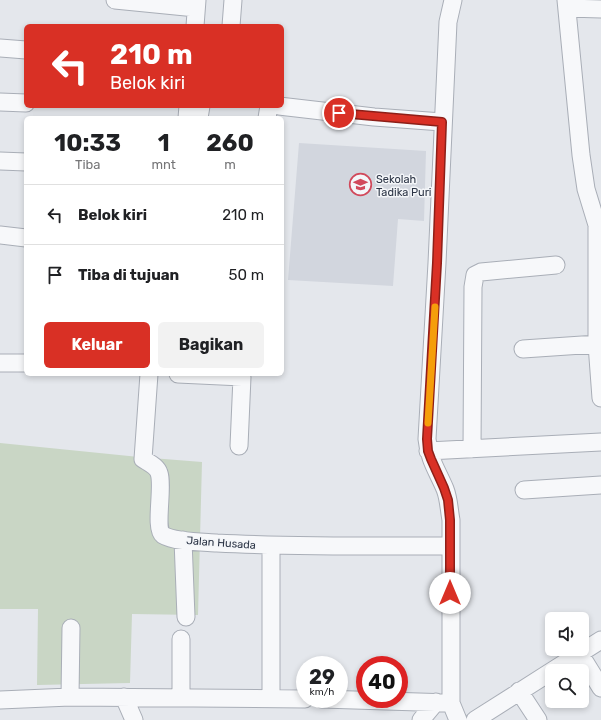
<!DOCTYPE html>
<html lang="id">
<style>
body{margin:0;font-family:Rubik,sans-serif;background:#f2f2f2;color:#202124;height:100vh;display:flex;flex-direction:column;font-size:15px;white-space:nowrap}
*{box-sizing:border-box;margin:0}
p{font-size:13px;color:#757577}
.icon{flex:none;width:22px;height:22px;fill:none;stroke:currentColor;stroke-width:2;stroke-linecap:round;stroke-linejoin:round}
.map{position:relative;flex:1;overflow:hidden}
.side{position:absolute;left:24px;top:116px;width:260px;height:260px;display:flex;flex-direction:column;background:#fff;border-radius:6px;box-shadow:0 2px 6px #0003}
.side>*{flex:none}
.top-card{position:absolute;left:24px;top:24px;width:260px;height:84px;border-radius:6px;box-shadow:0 2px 6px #0003;background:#d93025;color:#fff;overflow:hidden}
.controls{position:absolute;left:545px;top:612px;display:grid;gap:8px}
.controls a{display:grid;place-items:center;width:44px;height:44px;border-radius:6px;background:#fff;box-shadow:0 2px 6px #0003;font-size:20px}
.speed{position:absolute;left:296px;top:656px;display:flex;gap:8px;font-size:20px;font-weight:700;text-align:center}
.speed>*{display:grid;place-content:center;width:52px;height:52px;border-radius:50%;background:#fff;box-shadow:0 2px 6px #0003;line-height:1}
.speed small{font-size:10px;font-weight:400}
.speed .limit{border:6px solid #d22;background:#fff;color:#111}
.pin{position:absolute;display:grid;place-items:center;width:34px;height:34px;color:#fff;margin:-17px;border:2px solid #fff;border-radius:50%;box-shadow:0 1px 4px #0007}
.me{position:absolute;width:44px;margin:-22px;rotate:0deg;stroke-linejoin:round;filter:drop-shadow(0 0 3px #0008)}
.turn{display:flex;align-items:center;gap:14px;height:84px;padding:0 20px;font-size:18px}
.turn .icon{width:52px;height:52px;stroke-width:2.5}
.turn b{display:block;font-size:28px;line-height:34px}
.eta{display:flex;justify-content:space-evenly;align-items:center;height:68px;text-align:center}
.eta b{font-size:24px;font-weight:700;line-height:28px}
.button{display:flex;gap:8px;margin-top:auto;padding:8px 20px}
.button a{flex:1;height:46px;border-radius:6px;background:#d93025;color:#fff;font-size:16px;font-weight:700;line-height:46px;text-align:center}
.button a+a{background:#f2f2f2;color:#202124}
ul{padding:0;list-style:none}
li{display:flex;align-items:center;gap:12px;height:60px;padding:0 20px;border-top:1px solid #e0e0e0}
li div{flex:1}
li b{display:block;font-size:15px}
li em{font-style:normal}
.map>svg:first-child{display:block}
.built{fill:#d2d6de}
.green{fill:#c9d6c5}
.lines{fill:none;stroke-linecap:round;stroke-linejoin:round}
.minor-casing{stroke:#a9aeb7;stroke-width:19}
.minor{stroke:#f7f8fa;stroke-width:17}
.route-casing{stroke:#8d1f18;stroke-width:10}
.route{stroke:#d93025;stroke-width:7}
.slow{stroke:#f59e0b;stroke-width:7}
.labels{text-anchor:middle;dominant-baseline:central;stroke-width:3;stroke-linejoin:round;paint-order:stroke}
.poi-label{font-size:11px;fill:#2b3445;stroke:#f4f6f9;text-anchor:start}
.street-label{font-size:11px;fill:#2b3445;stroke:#f4f6f9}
</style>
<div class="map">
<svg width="601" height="720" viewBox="0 0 601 720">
<rect width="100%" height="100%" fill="#e4e7ec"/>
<path class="built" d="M299,143l127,8 -2,70 -26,-2 -5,67 -105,-6z"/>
<path class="green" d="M0,443l139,14 63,5 -4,153 -66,-1 -2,69 -93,2 1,-76h-38z"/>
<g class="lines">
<defs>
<path id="minor" d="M115,0l81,8
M453,0l-5,22 -11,241 -10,176c2,21 10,31 18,50 4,10 4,21 6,31v183l7,17
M566,0l15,155 5,34 11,36v119l4,54
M567,8l34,1
M195,26l2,-26
M231,26l2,-26
M0,48l26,2
M0,102l26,1
M279,106l95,11 68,5
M187,118l1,-12
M199,118l2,-12
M267,118l2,-12
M0,161l26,1
M0,235l26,3
M523,349l74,-5
M0,363h26
M149,374l-6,85c6,4 14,7 16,14 5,13 -5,55 4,62 11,7 41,7 54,8 78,4 156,3 233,3
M178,374l64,3 -3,69
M472,449l1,-162 2,-12 6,-3 75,-7
M428,451l173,-9
M524,490l77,-5
M183,540l3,77
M181,639v59
M580,654l21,34
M552,671l49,-31
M519,691l19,29
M70,697l1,-69
M124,697l10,23
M271,698v-152
M322,699l129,4
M0,700l70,-3 235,2
M421,720l15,-18
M475,720l77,-49"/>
</defs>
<use href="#minor" class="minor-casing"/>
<use href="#minor" class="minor"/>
</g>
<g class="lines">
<defs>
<path id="route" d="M339,113l103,9 -5,141 -10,176 1,12 3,8 13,29 4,12 2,20v73"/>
</defs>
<use href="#route" class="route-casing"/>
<use href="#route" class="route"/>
<path class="slow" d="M428,423l7,-116"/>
</g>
<defs>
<symbol id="school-ring" viewBox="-11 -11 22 22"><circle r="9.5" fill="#f4f6f9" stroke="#d1495b" stroke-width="1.5"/><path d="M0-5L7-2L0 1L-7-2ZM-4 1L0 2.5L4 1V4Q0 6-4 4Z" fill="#d1495b"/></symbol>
</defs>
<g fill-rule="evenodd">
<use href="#school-ring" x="348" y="172" width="25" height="25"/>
</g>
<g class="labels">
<g class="poi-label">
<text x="376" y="179">Sekolah<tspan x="376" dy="13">Tadika Puri</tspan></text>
</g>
<g class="street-label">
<text transform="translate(221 543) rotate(4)">Jalan Husada</text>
</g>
</g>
</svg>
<div class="controls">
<a><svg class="icon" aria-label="sound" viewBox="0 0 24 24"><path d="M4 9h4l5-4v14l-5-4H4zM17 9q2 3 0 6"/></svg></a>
<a><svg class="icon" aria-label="search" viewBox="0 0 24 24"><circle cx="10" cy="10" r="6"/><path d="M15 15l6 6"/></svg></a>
</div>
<div class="speed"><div>29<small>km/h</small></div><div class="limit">40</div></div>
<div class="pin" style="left:339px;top:113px;background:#d93025"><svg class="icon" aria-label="arrive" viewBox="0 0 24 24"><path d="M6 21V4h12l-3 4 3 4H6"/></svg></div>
<svg class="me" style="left:450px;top:593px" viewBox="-20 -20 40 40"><circle r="19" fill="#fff"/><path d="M0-13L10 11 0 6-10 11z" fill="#d93025"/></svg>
<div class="top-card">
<div class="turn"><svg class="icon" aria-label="left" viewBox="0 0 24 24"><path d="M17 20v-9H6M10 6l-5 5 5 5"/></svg><div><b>210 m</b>Belok kiri</div></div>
</div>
<section class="side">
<div class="eta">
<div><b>10:33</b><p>Tiba</p></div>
<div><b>1</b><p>mnt</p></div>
<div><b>260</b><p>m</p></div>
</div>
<ul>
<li><svg class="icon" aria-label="left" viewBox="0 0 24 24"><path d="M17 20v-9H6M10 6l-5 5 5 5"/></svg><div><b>Belok kiri</b></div><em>210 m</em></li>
<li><svg class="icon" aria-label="arrive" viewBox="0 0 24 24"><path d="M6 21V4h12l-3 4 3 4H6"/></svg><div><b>Tiba di tujuan</b></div><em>50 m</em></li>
</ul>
<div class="button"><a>Keluar</a><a>Bagikan</a></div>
</section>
</div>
